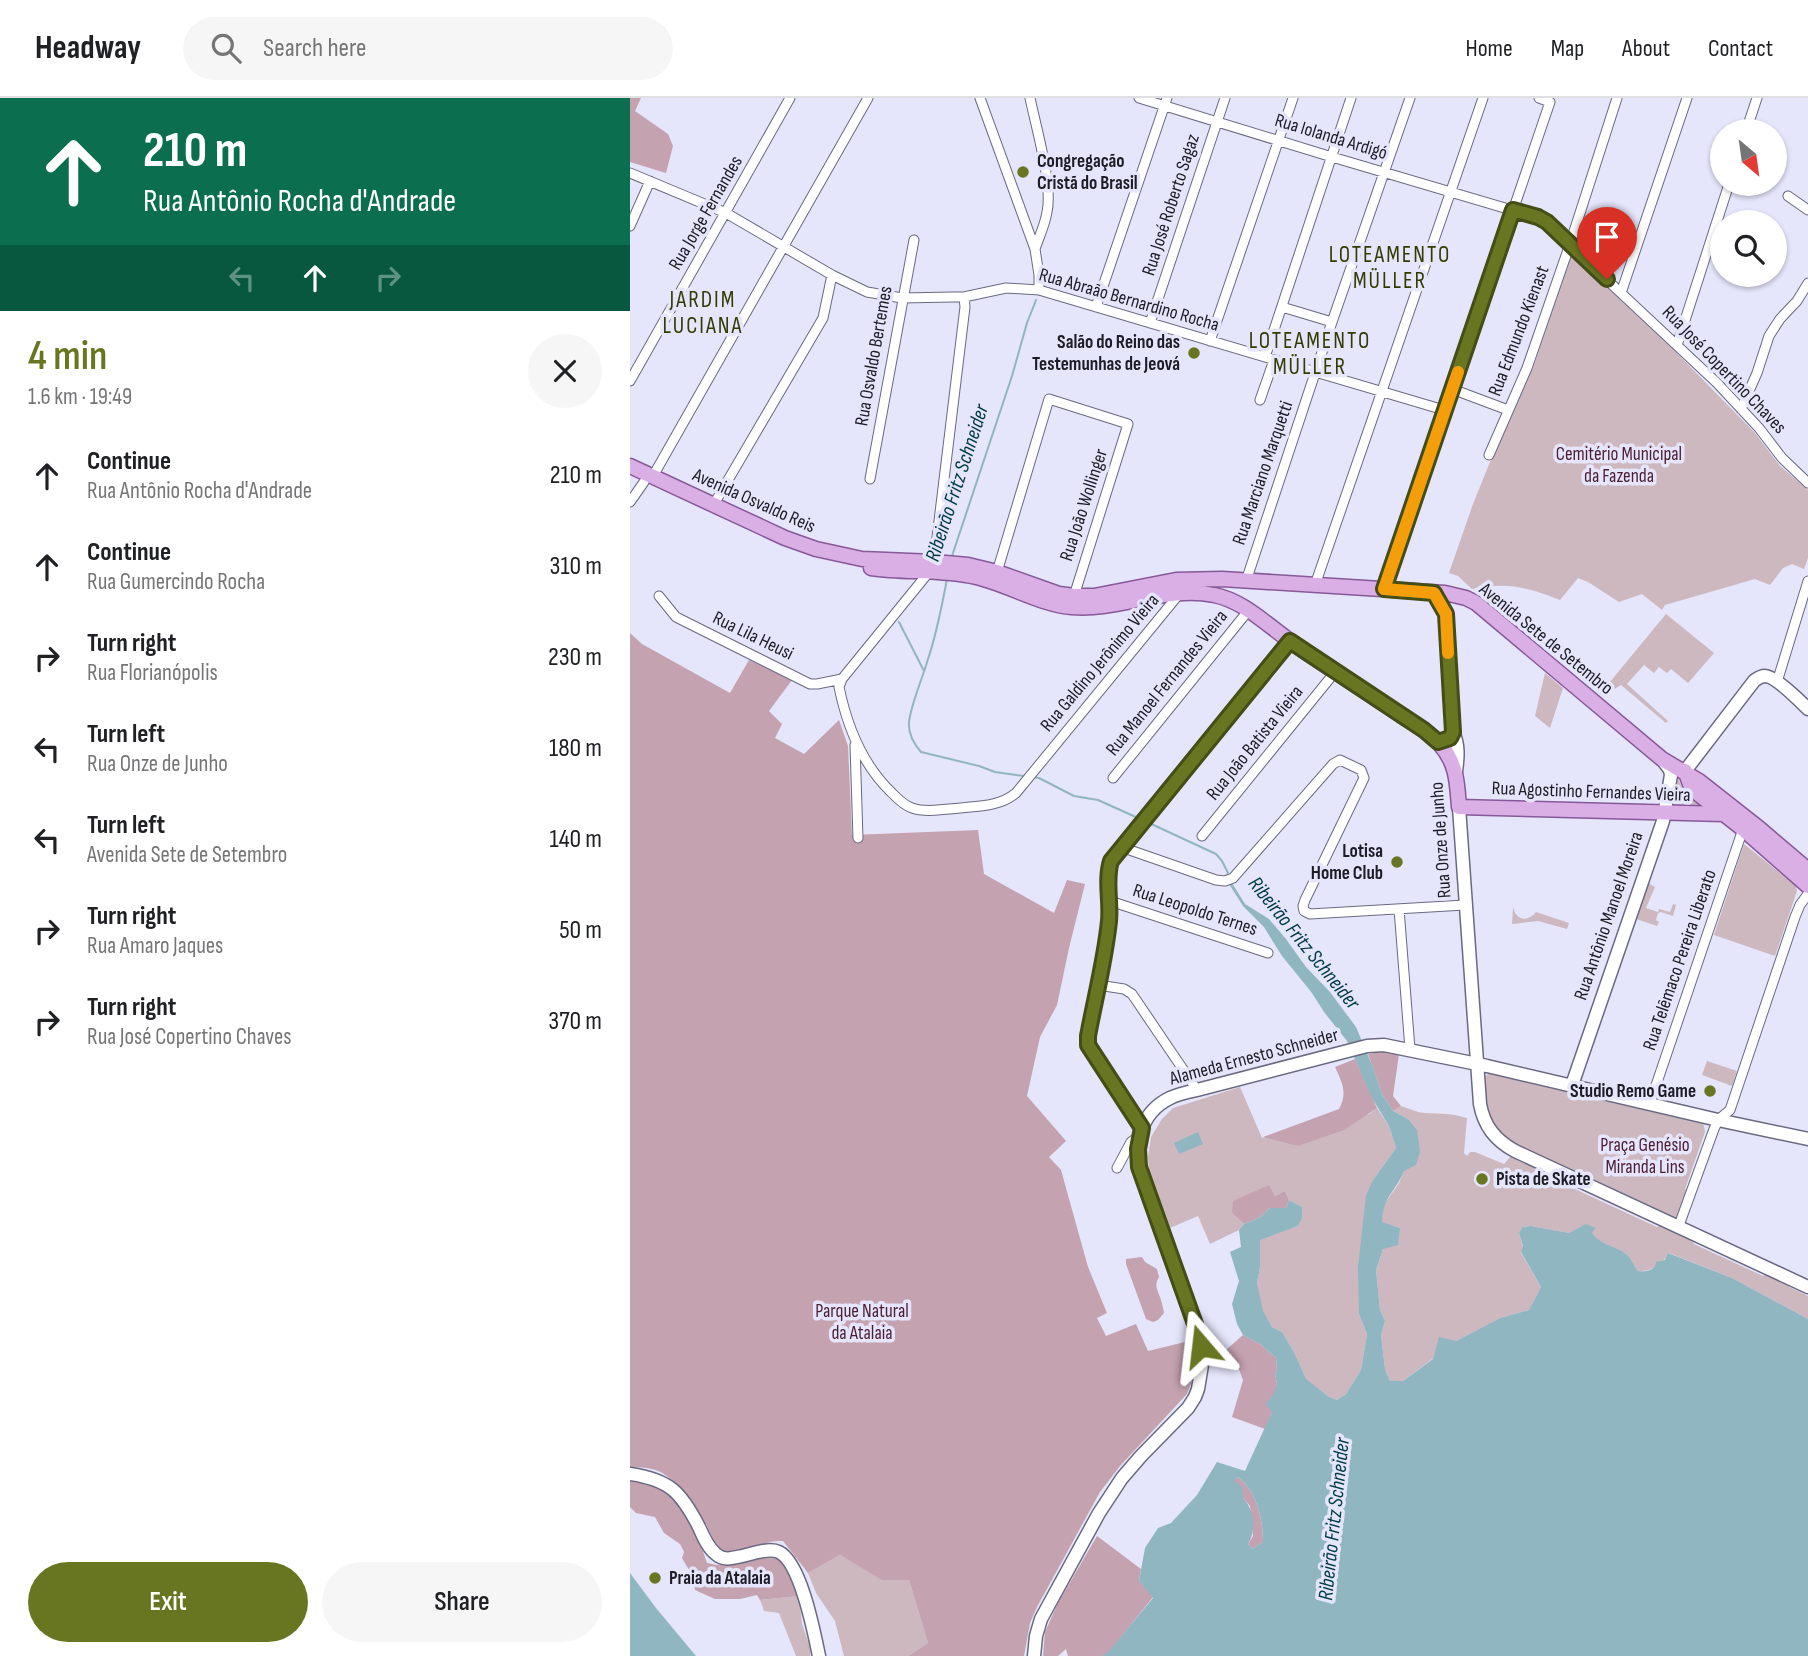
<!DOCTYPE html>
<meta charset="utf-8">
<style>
body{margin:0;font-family:"Sofia Sans Condensed",sans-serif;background:#f6f6f6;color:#202124;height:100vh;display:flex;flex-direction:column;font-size:26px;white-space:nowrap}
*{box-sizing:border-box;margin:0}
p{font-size:23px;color:#757577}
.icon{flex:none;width:38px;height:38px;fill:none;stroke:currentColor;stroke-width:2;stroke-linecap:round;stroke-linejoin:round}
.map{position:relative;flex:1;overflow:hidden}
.details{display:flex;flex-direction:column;background:#fff;width:630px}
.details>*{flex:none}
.banner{background:#0b6e4f;color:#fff;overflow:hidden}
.needle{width:46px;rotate:151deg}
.buttons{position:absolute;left:1080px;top:21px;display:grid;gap:14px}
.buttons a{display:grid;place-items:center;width:77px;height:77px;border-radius:50%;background:#fff;box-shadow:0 2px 5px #0004;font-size:35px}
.pin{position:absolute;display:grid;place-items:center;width:60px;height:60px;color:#fff;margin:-72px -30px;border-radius:50% 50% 50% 0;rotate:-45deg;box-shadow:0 0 7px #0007}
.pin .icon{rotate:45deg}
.me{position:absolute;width:77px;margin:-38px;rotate:343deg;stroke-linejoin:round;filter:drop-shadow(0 0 5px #0008)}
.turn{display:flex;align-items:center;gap:24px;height:147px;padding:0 28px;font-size:32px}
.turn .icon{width:91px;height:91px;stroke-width:2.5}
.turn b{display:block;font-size:49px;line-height:60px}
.lanes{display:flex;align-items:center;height:66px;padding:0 28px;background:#0003;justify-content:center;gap:35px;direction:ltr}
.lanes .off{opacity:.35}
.round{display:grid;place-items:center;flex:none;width:74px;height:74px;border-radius:37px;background:#f6f6f6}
.overview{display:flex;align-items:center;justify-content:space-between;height:119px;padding:0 28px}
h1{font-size:42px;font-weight:600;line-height:52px;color:#687622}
.cta{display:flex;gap:14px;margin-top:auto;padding:14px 28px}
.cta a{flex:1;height:80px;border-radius:42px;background:#687622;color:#fff;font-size:28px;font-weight:600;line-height:80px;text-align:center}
.cta a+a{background:#f6f6f6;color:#202124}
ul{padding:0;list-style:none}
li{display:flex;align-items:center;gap:21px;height:91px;padding:0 28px}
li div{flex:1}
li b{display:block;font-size:26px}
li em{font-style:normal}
header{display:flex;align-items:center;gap:42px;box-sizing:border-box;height:98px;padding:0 35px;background:#fff;border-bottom:2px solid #e0e0e0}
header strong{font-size:33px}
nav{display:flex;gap:38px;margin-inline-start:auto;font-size:24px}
.search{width:490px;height:63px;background:#f6f6f6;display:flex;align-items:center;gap:18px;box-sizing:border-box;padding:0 24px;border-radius:38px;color:#757577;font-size:26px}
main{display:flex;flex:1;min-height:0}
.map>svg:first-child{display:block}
.green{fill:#cdb8c0}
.forest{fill:#c4a2b0}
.water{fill:#90b6c1;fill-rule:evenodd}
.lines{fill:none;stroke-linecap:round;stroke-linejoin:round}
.stream{stroke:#90b6c1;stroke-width:2}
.street-casing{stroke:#696982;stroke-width:11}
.secondary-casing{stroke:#696982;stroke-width:15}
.primary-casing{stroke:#875998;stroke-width:17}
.street{stroke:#fff;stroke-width:9}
.secondary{stroke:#fff;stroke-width:12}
.primary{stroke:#d9afe6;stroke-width:14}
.route-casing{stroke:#444d16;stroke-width:18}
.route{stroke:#687622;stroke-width:12}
.slow{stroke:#f59e0b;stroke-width:12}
.poi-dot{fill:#687622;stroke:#e5e5fb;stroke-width:2.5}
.labels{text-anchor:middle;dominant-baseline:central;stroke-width:7;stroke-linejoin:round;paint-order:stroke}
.street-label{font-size:19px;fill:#1d1d27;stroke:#e5e5fb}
.poi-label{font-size:19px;font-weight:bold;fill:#1d1d27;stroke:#e5e5fb;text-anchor:start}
.park-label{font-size:19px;fill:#4a1d33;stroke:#e5e5fb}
.water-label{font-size:21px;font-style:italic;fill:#003b48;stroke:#e5e5fb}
.quarter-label{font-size:23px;letter-spacing:2px;fill:#323b00;stroke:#e5e5fb}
</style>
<header>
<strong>Headway</strong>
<div class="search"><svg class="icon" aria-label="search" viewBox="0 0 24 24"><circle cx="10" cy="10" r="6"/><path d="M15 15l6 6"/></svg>Search here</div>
<nav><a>Home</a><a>Map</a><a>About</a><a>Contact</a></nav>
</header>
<main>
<section class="details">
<div class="banner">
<div class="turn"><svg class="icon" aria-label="ahead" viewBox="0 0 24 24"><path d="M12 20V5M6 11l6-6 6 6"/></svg><div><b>210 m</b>Rua Antônio Rocha d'Andrade</div></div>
<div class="lanes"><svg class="icon off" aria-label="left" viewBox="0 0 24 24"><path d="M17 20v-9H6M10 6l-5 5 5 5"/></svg><svg class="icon" aria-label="ahead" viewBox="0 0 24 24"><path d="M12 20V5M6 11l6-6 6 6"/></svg><svg class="icon off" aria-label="right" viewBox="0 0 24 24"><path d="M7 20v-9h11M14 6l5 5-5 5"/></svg></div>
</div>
<div class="overview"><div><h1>4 min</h1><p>1.6 km · 19:49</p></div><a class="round"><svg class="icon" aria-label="close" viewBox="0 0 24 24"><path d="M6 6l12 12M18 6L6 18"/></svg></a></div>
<ul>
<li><svg class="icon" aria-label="ahead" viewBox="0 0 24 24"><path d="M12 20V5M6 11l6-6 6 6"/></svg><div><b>Continue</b><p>Rua Antônio Rocha d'Andrade</p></div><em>210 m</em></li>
<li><svg class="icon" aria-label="ahead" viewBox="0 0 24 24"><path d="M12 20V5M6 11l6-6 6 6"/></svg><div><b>Continue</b><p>Rua Gumercindo Rocha</p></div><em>310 m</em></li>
<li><svg class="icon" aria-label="right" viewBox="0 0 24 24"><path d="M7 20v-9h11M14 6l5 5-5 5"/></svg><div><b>Turn right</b><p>Rua Florianópolis</p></div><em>230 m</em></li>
<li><svg class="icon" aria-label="left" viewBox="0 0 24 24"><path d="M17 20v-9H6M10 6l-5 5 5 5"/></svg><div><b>Turn left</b><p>Rua Onze de Junho</p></div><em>180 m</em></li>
<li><svg class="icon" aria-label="left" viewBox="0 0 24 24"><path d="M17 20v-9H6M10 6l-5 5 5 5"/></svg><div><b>Turn left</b><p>Avenida Sete de Setembro</p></div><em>140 m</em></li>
<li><svg class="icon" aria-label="right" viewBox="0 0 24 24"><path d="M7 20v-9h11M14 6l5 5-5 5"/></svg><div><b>Turn right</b><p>Rua Amaro Jaques</p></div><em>50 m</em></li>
<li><svg class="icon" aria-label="right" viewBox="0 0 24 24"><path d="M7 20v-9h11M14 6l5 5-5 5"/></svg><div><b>Turn right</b><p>Rua José Copertino Chaves</p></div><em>370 m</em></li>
</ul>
<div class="cta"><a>Exit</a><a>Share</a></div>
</section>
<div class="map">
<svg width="1178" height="1558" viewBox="0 0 1178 1558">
<rect width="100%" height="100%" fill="#e5e5fb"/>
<path class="green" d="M940,157h4l97,92 84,86 25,33 28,24v68l-4,11 -12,-5 -9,4 -13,17 -15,-6 -90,26 -3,5 -20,-16 -23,8 -31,-20 -10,-4 -18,22c-33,-13 -52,-18 -88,-11l-14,-13 -9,-3 24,-69 34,-84 27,-55z
M1036,516l48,39 -26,30 -17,-14 -4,4 -8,-6 -5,6 -10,-8 -17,19 41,37 -2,2 -45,-38 -18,11 -3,-2z
M915,575l18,15 -13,40 -15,-12z
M1048,680l5,12 20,18 -30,-1z
M1114,746l52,42 1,5 -22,65 -61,-21z
M1018,785l7,4 -9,21 12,4 1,-3 11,3 3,-8 3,1 -3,11 -12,-4 -3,1 -2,7 3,2 -2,4 -21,-7z
M883,809c3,14 15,15 23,5l33,11 -2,6 -29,-8 -26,3z
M1077,963l30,10 -5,15 -30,-11z
M862,974l5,1 2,3 204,48 1,2 1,6 -20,57 3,2 -9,25 -5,4 -173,-82 -14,-26 -3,-33 1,-3z
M610,989l22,51 107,-24 8,-6 12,18 7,22 -23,32 -14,134 8,20 -6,36 -15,24 -9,6 -8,-3 -23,-17 -12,-28 -12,-20 -10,-5 -10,-16 -5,-28 3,-16v-28l38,-13 4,-19 -13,-7 -4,-9 -10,5 -6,-10 -37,27 12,11 -5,6 -29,14 -12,-28 -28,12 -21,-55 -1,-16 3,-20 11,-18 11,-11z
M771,1008c7,2 17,7 24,7 16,1 26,0 42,5l-3,35 3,3 3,-4h5l29,12 7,-8 5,2 2,3 30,11 3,6 106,49 5,-3 29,14 3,6 69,32 4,-3 19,9 3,5 19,9v23l-76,-41 -63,-25c-6,11 -18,19 -31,18 -5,-6 -6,-13 -13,-18 -11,-7 -27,-9 -33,-21l-23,1 -38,-7 -9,1 -3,6 4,14 -2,6 20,34 -12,23 -29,8 -44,23 -53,40h-13l-5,-12 -4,-34 4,-14 -5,-11 -4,-40 7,-21 17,-21 -19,-6 2,-16 16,-23 5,-12 4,-52 -15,-8z
M210,1457l42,24 27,1 19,63 -20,13h-64l-9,-35 -19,-28 -8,-20z
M169,1498l3,28 9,26 -1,6h-14l-17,-43 -15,-2 -4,-11z"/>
<path class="forest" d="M0,0h11l-6,13 33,23 5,12 -7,27 -36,-11z
M0,535l12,11 88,49 19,-33 43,20 -23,31 13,13 -7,14 29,16 35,-34 9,26 4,89 126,-5 6,44 70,39 13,-33 18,4 -16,64 -12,57 -17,32 -13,59 39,45 -17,16 12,13 27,97 19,46 -10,5 9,18 30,-12 12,27 41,-10 5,13v14l-1,10 -6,16 -67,72 -20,26 -63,115 -7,16 -6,33h-116l20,-13 -19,-63h-27l-42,-25 -32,18 -25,-32c-5,0 -11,0 -16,2 -11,4 -29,14 -41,9 -10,-5 -15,-17 -19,-26 -11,-20 -32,-52 -55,-57 -7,-2 -15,-1 -22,-2z
M753,954l16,2 -6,42 8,10 -8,5 -11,-17 -14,-40z
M725,961l22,49 -33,22 -46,16 -35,-9 76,-28c9,-16 3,-27 -4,-42z
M639,1087l6,11 10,-5 4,9 -3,8h-16l-11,10 -15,6 -12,-11 1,-12z
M512,1159l3,5 12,7 2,8c-5,9 -2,11 1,20 2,5 3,11 4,16l-6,7 -5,2 -7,-3 -20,-55v-5z
M613,1237l17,9 16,14 1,11 -2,6 2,8 -5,29 -7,17 -33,-12 11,-37 -6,-16 -12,-6 2,-9z
M608,1379c19,15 25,42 25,65l-11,7 -4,-5 5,-8 -3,-30 -7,-8 -10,-17z
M0,1383l22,5 22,9 24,42 9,26 10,2 51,-10c20,7 24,23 31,41l-39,4 -3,-5 -17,4h-25l-20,-9 -3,-15 -10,-17 2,-6 -4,-8 -16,-11 -9,-16 -19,-4 -6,-6z
M467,1438l44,33 -2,12 14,16 -44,55 -7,4h-34l-2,-7 -8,7h-15l2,-24 13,-29z"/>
<path class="water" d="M600,775l2,10 13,21 24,15 17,20 20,28 24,25 26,35 16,38 10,29 11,17 15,8 9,11 3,22 -4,13 -12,6c-9,22 -21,25 -22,51l18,6 -2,17 -15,4 -7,21 4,40 5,11 -4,14 4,34 5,12h13l30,-22 6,-22 17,4 44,-23 29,-8 12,-23 -20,-35 2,-6 -4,-13 3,-6 9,-1 38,7 17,-9 10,4 -4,4c6,12 23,14 33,21 7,5 8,12 13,18 8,1 17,0 18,-9l9,-2 3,-7 64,25 76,41v337h-706l7,-5 44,-53 -14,-17 6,-33 13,-20 13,-5 26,-28 20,-33 28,9 27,-59 -6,-8 8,-11 3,-10 -2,-8 2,-6 -1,-11 -16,-14 -17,-9 -6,-11 -5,-20 7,-23 -9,-29 11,-5 -2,-17 5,-6 15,-6 11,-10h16l3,-8 13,7v11l-4,8 -38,14v27l-3,16 6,28 9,16 10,5 12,20 12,27 23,18 8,3 9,-6 15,-24 6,-36 -8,-20 -1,-47 8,-72 7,-15 23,-32 -7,-22 -17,-28 -25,-57 -23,-29 -12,-19 -30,-37 -18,-29 -21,-21 -14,-22 -3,-10zM608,1379c19,15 25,42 25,65l-11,7 -4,-5c9,-14 6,-35 -5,-46l-1,-11 -8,-6z
M568,1034l5,12 -24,10 -5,-11z
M0,1475l26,35 40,48h-66z"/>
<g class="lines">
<path class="stream" d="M322,458l60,-180 15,-53 9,-23
M317,481c-5,26 -10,54 -19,80 -5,18 -17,45 -19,63 -1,12 5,22 12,30l58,14 16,6 29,4
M269,524l25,49
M403,679l6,1 35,18 24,4 40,18
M517,724l69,32 6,7 6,12"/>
<defs>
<path id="street" d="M350,0l55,151 4,26v15
M400,0c6,29 23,87 17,114 -2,13 -8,25 -12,37
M509,0l193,59 210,62 175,164 42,45 23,30 26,25
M1116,33l11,-33
M0,75l96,40 106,62 35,17 35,6 51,-1h11l42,-9 33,2 405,120
M1158,98l20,14
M0,128l20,-45
M991,195l66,-195
M466,209l71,-209
M652,209l50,15
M520,225l75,-225
M580,243l83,-243
M1047,247l52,-161
M635,259l86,-259
M0,283l160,-283
M822,291l56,21
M630,302l14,-40
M1111,311l16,-36 12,-37 11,-17 17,-18 11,-18
M859,357l38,-87 43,-124 47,-146
M23,378l215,-378
M240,381l44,-239
M0,404l14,-20
M84,406l109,-186 9,-43
M304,464l31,-255 -1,-10
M299,474l-87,107 -3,8c8,39 23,77 52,105 6,6 12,13 21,16 14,5 33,1 48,0 21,-2 40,-2 56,-15l164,-200
M367,474l52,-173 79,25 -54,172
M616,483l86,-259 78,-224
M685,487l168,-487
M754,491l166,-487 -11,-4
M29,498l17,21 134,67h7l25,-5
M1147,584l31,-101
M225,647l3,93
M483,680l135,-167
M572,738l133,-164
M491,749l95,33 9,1 8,-3 100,-114 7,-4 21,10 3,8 -59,122 -2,6 1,5 6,3 155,-9
M480,803l158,52
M769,811l11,140
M468,887l26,4 8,5 65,96
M1020,1005l93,-274
M512,1030l-52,-78 -3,-10c6,-45 23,-90 23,-136 0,-18 -5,-33 4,-49l176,-214
M487,1070l14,-26 9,-7
M1048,1130l36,-99 4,-9 12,-10 65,-193 5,-12 8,-11"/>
<path id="secondary" d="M804,495l12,21 7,118c6,13 5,25 3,39
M1055,673l69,-90c4,-3 6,-5 11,-5 10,0 35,25 43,33
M829,709l21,297c4,22 15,36 35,47l293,136
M942,987l91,-264 8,-46 -1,-5 -8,-11
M0,1376c40,6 51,18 69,53 4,9 9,21 17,27 7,7 17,4 26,2 10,-2 27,-9 37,-4 22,11 35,80 40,104
M404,1558l2,-20 5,-17 58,-106 23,-35 19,-22 47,-48 7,-11 3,-8 4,-24v-11l-3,-18 -57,-159c-9,-30 -3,-64 28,-79 8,-4 18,-6 27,-8l170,-44 17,-1 103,21 231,54 90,19"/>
<path id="primary" d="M0,368l155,72 31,11 46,10 72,3 34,3 29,7 62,22 15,2h20l82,-16 46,-1 223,14 21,5 10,5 186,156 37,22 61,48 48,41
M241,470c35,5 71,1 105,9 31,7 65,28 96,30 48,4 95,-22 142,-12 27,5 50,27 72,43 17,13 35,24 53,36 22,15 44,29 66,44 12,7 25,15 34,25 18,20 18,39 20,64l264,7
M809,644l11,-4 3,-6
M1055,673l7,18 51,40 65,57"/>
</defs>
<use href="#street" class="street-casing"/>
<use href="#secondary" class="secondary-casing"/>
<use href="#primary" class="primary-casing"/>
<use href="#street" class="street"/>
<use href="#secondary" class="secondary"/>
<use href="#primary" class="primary"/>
</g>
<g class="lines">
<defs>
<path id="route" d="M571,1248l-6,-22 -56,-157 -1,-18 4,-21 -54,-83v-9c7,-38 17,-76 21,-115 2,-19 -4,-41 2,-60l179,-220 134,89 14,12 12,-4 3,-6 -7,-118 -12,-21 -50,-4 129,-379 25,7 9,5 60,57"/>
</defs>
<use href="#route" class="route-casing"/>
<use href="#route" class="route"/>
<path class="slow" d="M818,555l-2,-39 -12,-21 -50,-4 74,-217"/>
</g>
<g class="poi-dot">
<circle cx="393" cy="74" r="7"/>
<circle cx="564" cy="255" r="7"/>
<circle cx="767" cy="764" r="7"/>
<circle cx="1080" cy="993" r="7"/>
<circle cx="852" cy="1081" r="7"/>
<circle cx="25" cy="1480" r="7"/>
</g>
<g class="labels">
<g class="street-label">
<text transform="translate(701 39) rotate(17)">Rua Iolanda Ardigó</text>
<text transform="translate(541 107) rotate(-72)">Rua José Roberto Sagaz</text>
<text transform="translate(76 115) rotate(-60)">Rua Jorge Fernandes</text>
<text transform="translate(499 202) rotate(16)">Rua Abraão Bernardino Rocha</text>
<text transform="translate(889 233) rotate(-69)">Rua Edmundo Kienast</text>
<text transform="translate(244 258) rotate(-80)">Rua Osvaldo Bertemes</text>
<text transform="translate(1094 272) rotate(46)">Rua José Copertino Chaves</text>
<text transform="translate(633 375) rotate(-71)">Rua Marciano Marquetti</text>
<text transform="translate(124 403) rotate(24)">Avenida Osvaldo Reis</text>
<text transform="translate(454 407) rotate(-72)">Rua João Wollinger</text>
<text transform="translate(123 538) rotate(26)">Rua Lila Heusi</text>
<text transform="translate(916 541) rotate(39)">Avenida Sete de Setembro</text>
<text transform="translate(470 565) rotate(-50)">Rua Galdino Jerônimo Vieira</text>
<text transform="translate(537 585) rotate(-51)">Rua Manoel Fernandes Vieira</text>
<text transform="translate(625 645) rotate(-51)">Rua João Batista Vieira</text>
<text transform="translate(961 694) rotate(2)">Rua Agostinho Fernandes Vieira</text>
<text transform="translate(811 742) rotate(-94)">Rua Onze de Junho</text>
<text transform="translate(565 812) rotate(18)">Rua Leopoldo Ternes</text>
<text transform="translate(979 818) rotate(-71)">Rua Antônio Manoel Moreira</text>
<text transform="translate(1050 862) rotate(-71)">Rua Telêmaco Pereira Liberato</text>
<text transform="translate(624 959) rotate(-15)">Alameda Ernesto Schneider</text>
</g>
<g class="poi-label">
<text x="407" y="63">Congregação<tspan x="407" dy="22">Cristã do Brasil</tspan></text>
<text x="550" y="244" text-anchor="end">Salão do Reino das<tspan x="550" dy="22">Testemunhas de Jeová</tspan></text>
<text x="753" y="753" text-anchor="end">Lotisa<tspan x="753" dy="22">Home Club</tspan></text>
<text x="1066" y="993" text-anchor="end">Studio Remo Game</text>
<text x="866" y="1081">Pista de Skate</text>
<text x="39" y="1480">Praia da Atalaia</text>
</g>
<g class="park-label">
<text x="989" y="356">Cemitério Municipal<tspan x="989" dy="22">da Fazenda</tspan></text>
<text x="1015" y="1047">Praça Genésio<tspan x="1015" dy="22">Miranda Lins</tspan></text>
<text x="232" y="1213">Parque Natural<tspan x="232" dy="22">da Atalaia</tspan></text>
</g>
<g class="water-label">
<text transform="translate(327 385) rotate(-72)">Ribeirão Fritz Schneider</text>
<text transform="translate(674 845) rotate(51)">Ribeirão Fritz Schneider</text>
<text transform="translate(704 1421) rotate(-84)">Ribeirão Fritz Schneider</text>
</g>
<g class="quarter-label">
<text x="760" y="157">LOTEAMENTO<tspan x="760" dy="26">MÜLLER</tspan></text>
<text x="73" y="202">JARDIM<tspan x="73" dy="26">LUCIANA</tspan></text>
<text x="680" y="243">LOTEAMENTO<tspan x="680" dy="26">MÜLLER</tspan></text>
</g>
</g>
</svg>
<div class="buttons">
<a><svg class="needle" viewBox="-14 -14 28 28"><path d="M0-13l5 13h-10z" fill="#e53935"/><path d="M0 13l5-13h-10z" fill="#757577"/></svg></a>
<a><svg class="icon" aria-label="search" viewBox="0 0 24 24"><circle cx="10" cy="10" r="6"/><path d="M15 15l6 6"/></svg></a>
</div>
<div class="pin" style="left:977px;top:181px;background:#d93025"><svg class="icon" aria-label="arrive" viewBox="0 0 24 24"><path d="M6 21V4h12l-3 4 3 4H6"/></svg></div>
<svg class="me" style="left:571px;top:1248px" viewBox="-20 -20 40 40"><path d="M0-17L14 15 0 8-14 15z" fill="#687622" stroke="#fff" stroke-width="4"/></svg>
</div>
</main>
